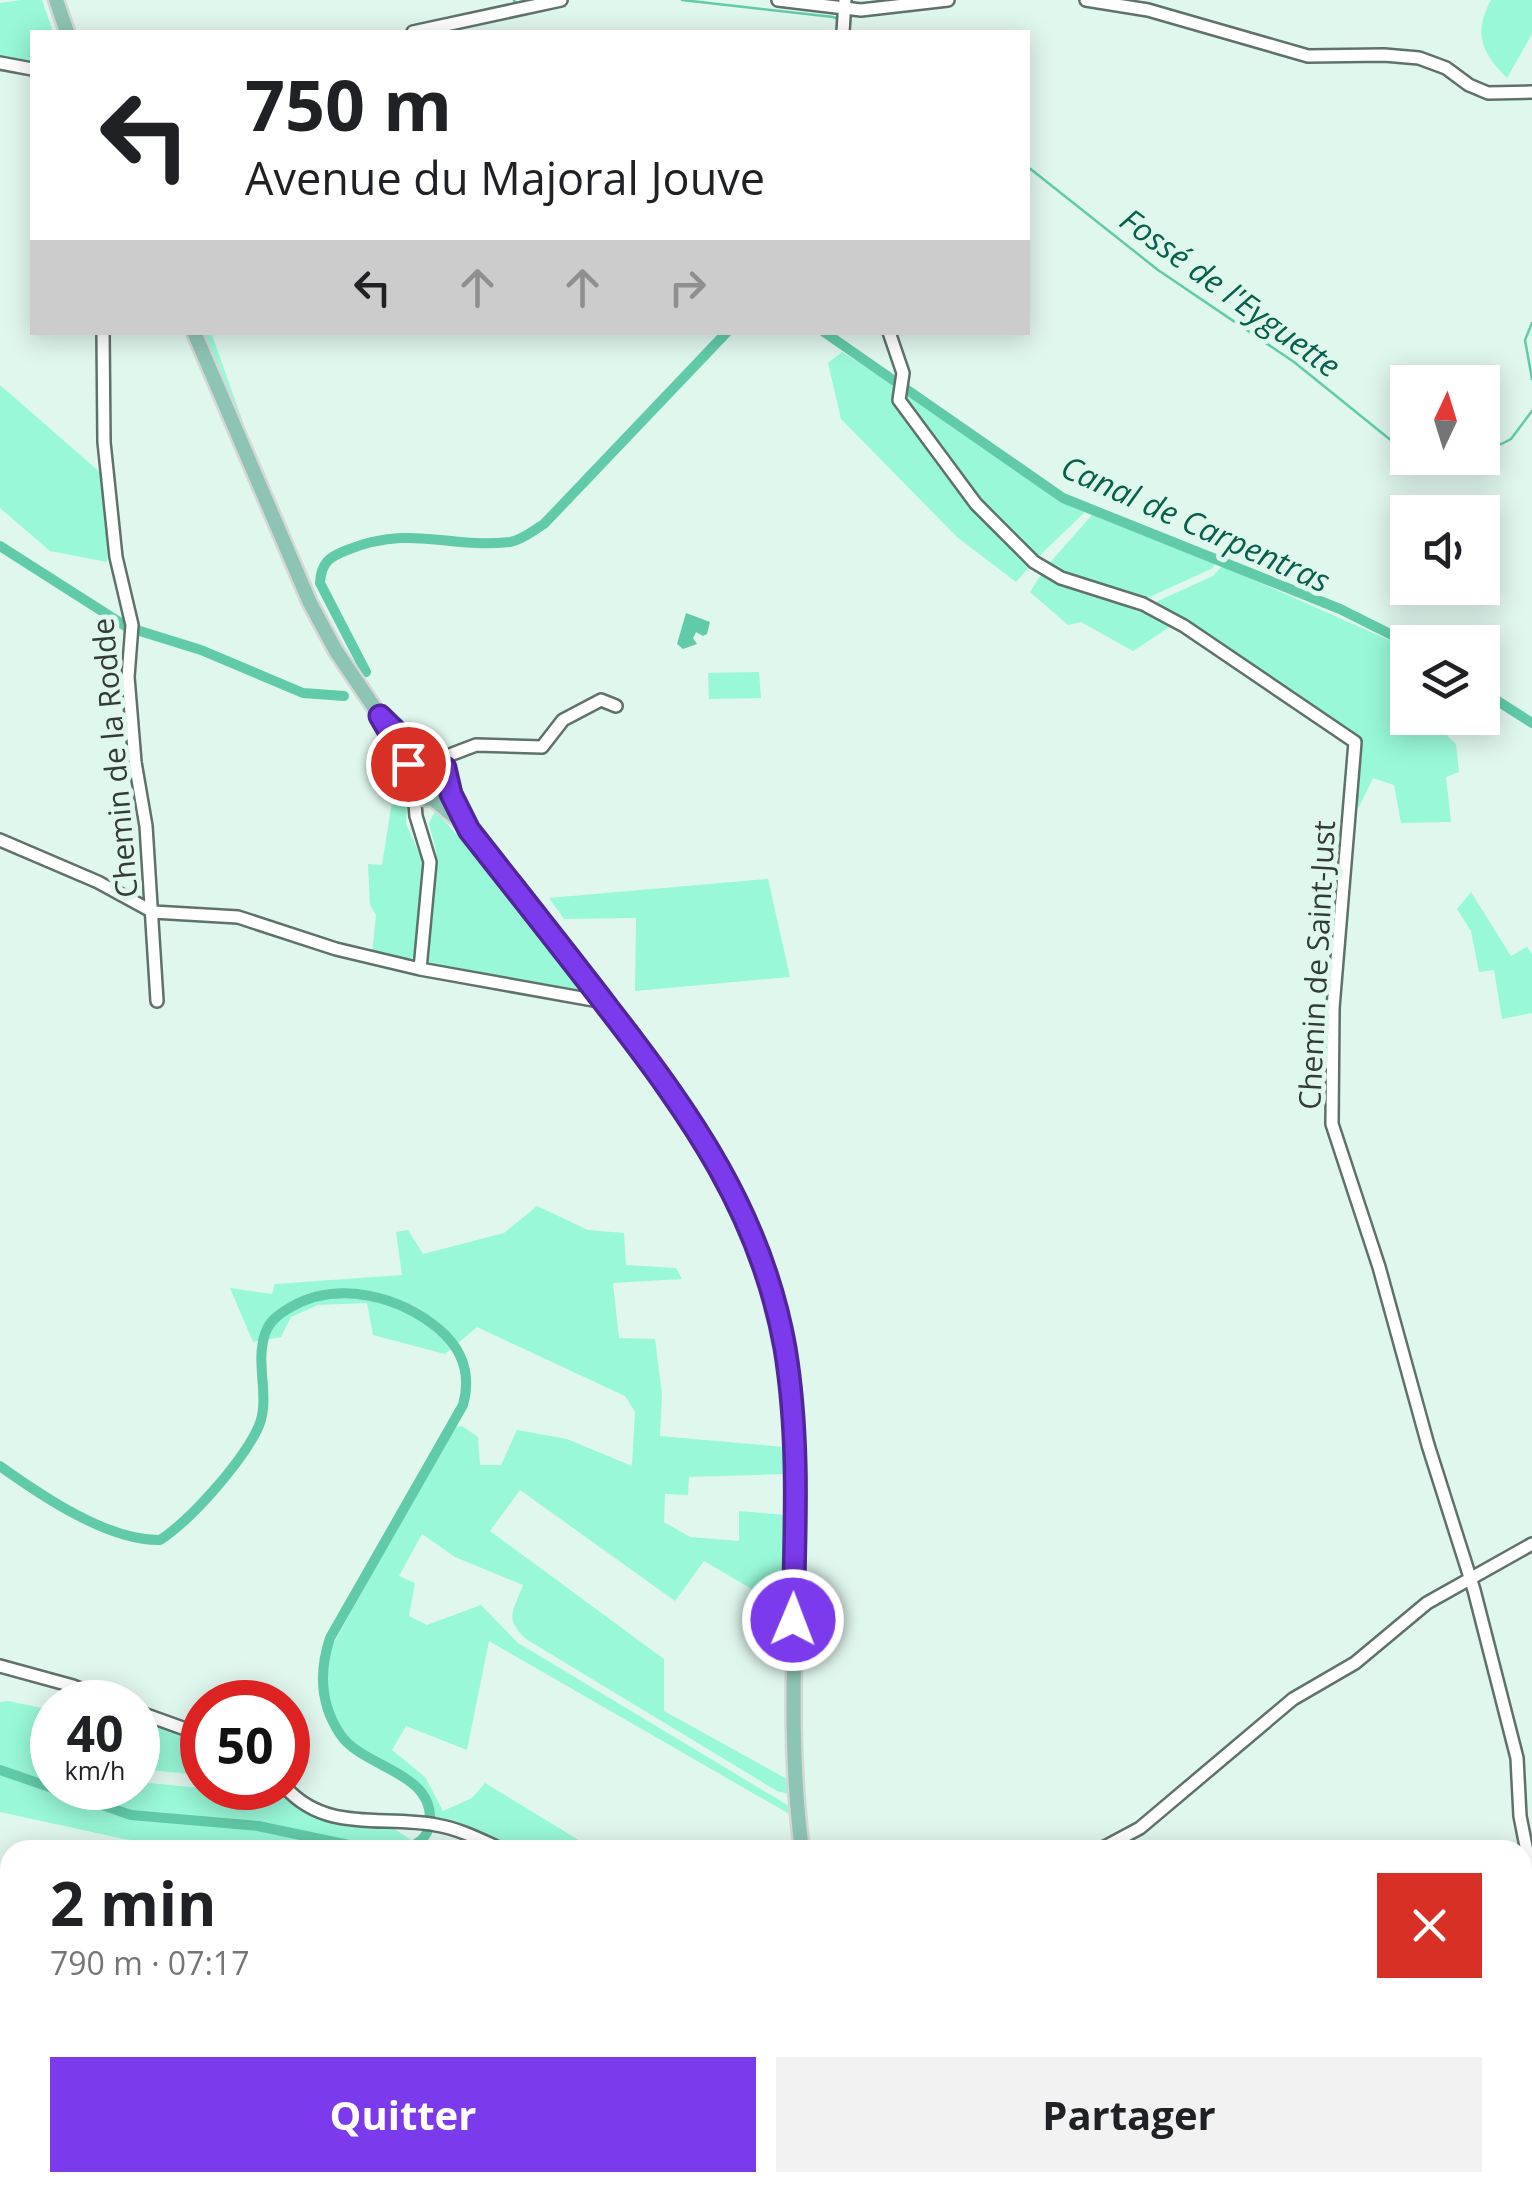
<!DOCTYPE html>
<html lang="fr">
<meta charset="utf-8">
<style>
body{margin:0;font-family:"Open Sans",sans-serif;background:#f2f2f2;color:#202124;height:100vh;display:flex;flex-direction:column;font-size:38px;white-space:nowrap}
*{box-sizing:border-box;margin:0}
p{font-size:32px;color:#757577}
.icon{flex:none;width:55px;height:55px;fill:none;stroke:currentColor;stroke-width:2;stroke-linecap:round;stroke-linejoin:round}
.map{position:relative;flex:1;overflow:hidden}
.side{position:absolute;left:0px;top:1840px;width:1532px;height:352px;display:flex;flex-direction:column;background:#fff;border-radius:30px 30px 0 0;box-shadow:0 5px 25px #0003}
.side>*{flex:none}
.guide{position:absolute;left:30px;top:30px;width:1000px;height:305px;border-radius:0px;box-shadow:0 5px 25px #0003;background:#fff;color:#202124;overflow:hidden}
.needle{width:65px;rotate:4deg}
.fabs{position:absolute;left:1390px;top:365px;display:grid;gap:20px}
.fabs a{display:grid;place-items:center;width:110px;height:110px;border-radius:0px;background:#fff;box-shadow:0 5px 25px #0003;font-size:50px}
.speed{position:absolute;left:30px;top:1680px;display:flex;gap:20px;font-size:50px;font-weight:700;text-align:center}
.speed>*{display:grid;place-content:center;width:130px;height:130px;border-radius:50%;background:#fff;box-shadow:0 5px 25px #0003;line-height:1}
.speed small{font-size:25px;font-weight:400}
.speed .limit{border:15px solid #d22;background:#fff;color:#111}
.pin{position:absolute;display:grid;place-items:center;width:85px;height:85px;color:#fff;margin:-42px;border:5px solid #fff;border-radius:50%;box-shadow:0 2px 10px #0007}
.me{position:absolute;width:110px;margin:-55px;rotate:1deg;stroke-linejoin:round;filter:drop-shadow(0 0 8px #0008)}
.turn{display:flex;align-items:center;gap:35px;height:210px;padding:0 50px;font-size:45px}
.turn .icon{width:130px;height:130px;stroke-width:2.5}
.turn b{display:block;font-size:70px;line-height:85px}
.lanes{display:flex;align-items:center;height:95px;padding:0 50px;background:#0003;justify-content:center;gap:50px;direction:ltr}
.lanes .off{opacity:.35}
.round{display:grid;place-items:center;flex:none;width:105px;height:105px;border-radius:0px;background:#f2f2f2}
.head{display:flex;align-items:center;justify-content:space-between;height:170px;padding:0 50px}
h1{font-size:60px;font-weight:700;line-height:75px}
.action{display:flex;gap:20px;margin-top:auto;padding:20px 50px}
.action a{flex:1;height:115px;border-radius:0px;background:#7c3aed;color:#fff;font-size:40px;font-weight:700;line-height:115px;text-align:center}
.action a+a{background:#f2f2f2;color:#202124}
.map>svg:first-child{display:block}
.green{fill:#98f8d7}
.water{fill:#61cba9}
.lines{fill:none;stroke-linecap:round;stroke-linejoin:round}
.stream{stroke:#61cba9;stroke-width:2.5}
.canal{stroke:#61cba9;stroke-width:10}
.minor-casing{stroke:#5e726b;stroke-width:16}
.major-casing{stroke:#d6d8d7;stroke-width:19}
.minor{stroke:#fff;stroke-width:11}
.major{stroke:#8ec4b3;stroke-width:14}
.route-casing{stroke:#51269a;stroke-width:25}
.route{stroke:#7c3aed;stroke-width:18}
.labels{text-anchor:middle;dominant-baseline:central;stroke-width:10;stroke-linejoin:round;paint-order:stroke}
.street-label{font-size:30px;fill:#323b37;stroke:#e0f7ee}
.water-label{font-size:32px;font-style:italic;fill:#06604b;stroke:#e0f7ee}
</style>
<div class="map">
<svg width="1532" height="2192" viewBox="0 0 1532 2192">
<rect width="100%" height="100%" fill="#e0f7ee"/>
<path class="green" d="M21,0h21l11,32h-21v34l-32,-6v-57z
M1491,0h41v34l-25,44c-26,-27 -34,-44 -16,-78z
M200,333l12,2 32,90 -2,2z
M842,352l52,33 -2,14c42,60 87,114 139,166l-15,17 -59,-45 -116,-118 -13,-56z
M0,385l102,89 7,62 -2,26 -57,-11 -50,-43z
M903,389l154,109 28,14 -49,47 -56,-55 -79,-107z
M1092,515l123,48 -2,5 -70,32 -80,-25 -16,-9z
M1222,566l185,82 1,70h21l27,26 3,28 -13,5 5,45 -50,1 -7,-38 -21,-7 -14,29 -5,-2 5,-65 -210,-135 64,-29z
M1042,573l17,10 115,41 -41,27 -52,-29 -13,3 -38,-33z
M759,672l2,26 -52,1 -1,-26z
M393,795l14,11 -1,18 18,40 -5,86c-12,19 -28,9 -47,3l4,-38 -6,-10 -2,-41 14,1z
M435,811l29,31 119,149 -3,4 -153,-28 9,-117 -7,-26z
M768,879l22,98 -155,14 1,-73 -72,1 -15,-21z
M1471,892l40,64 16,-9 5,7v59l-30,6 -8,-49 -15,2 -8,-41 -14,-22z
M537,1206l51,24 36,3 2,32 50,3 6,11 -69,4 6,55 36,1 7,55 -2,42 124,11v27l-95,3 -1,18 -23,-1 -1,28 26,15 49,4v-30l47,4 -2,93 -80,-47 -29,40 -155,-111 -30,41 174,128v52l123,68 1,15 -11,-3 -251,-152c-23,-22 -12,-28 -3,-54l-68,-28 -33,-23 -23,42 16,7 -6,33 18,9 54,-20 37,38 271,163 2,9 -302,-174 -22,109 -61,-24 -14,24 33,27 18,34 29,-13 13,-15 110,67h-79l-82,-33c-20,-51 -46,-42 -81,-71 -25,-21 -31,-59 -27,-89l127,-229 9,-2 16,11 2,28h21l16,-35 50,9 65,27 3,-54 -10,-16 -148,-69 -32,27 -72,-19 -6,-32 -49,2 -27,12 -10,20 -28,5 -23,-54 42,6 3,-10 127,-9 -6,-43 12,-2 15,24 81,-21z
M8,1701l44,9v78h86v-6l156,15 36,23 63,8 33,22h-226l-76,-11 -124,-27v-110z
M138,1715l64,23v37l-64,-6z
M0,1906l10,4v50l-10,-3z
M10,2005v80l-10,-5v-73z
M0,2142l10,2v38l30,1 1,9h-41z"/>
<path class="water" d="M686,613l24,9 -3,12 -4,2 -7,-4 -3,6 4,6 -14,5 -6,-5z"/>
<g class="lines">
<path class="stream" d="M514,0l1,3 17,-3
M682,0l151,17 7,3
M1028,167l130,103 136,92 114,92
M1532,323l-7,17 7,39
M1482,454l29,-15 21,-28
M1411,458c23,19 39,13 64,0"/>
<path class="canal" d="M824,332l239,166 277,111 68,34
M0,546l127,81 74,23 102,43 41,3
M366,672l-46,-89c1,-20 9,-26 27,-33 66,-26 101,-1 163,-8 12,-2 24,-12 34,-18l183,-192
M1482,691l50,32
M0,1466c42,30 108,75 160,74 31,-20 79,-75 96,-108 17,-30 -2,-66 9,-98 4,-13 14,-20 26,-27 47,-27 109,-11 149,23 24,21 31,46 23,75l-133,233c-11,33 -10,66 10,96 22,34 93,37 90,87 -2,20 -15,25 -31,29
M0,1770l131,45 127,11 110,23 26,1
M0,1938l10,3
M0,2027l10,-2"/>
<defs>
<path id="minor" d="M778,0l83,10 87,-10
M1086,0l62,10 160,46 76,-1 35,3 27,10 23,17 19,8 44,-1
M413,32l148,-32
M843,32l2,-32
M0,63l32,6
M103,332l1,110 12,115 16,68 -4,52 7,85 11,64 11,175
M889,332l14,41 -4,27 77,104 58,58 27,16 82,26 41,22 171,116 -22,266 -1,116 47,143 49,178 46,145 43,168 3,58 12,61
M434,761l42,-16 66,2 21,-27 38,-20 15,6
M414,792l2,24 14,46 -10,107
M0,840l98,42 55,30 85,5 98,32 84,20 184,33
M0,1666l73,20 41,16
M138,1712l64,23
M286,1788c41,45 97,27 150,37 24,4 45,15 67,25
M1099,1850l41,-22 153,-129 62,-36 72,-60 105,-59
M402,2182l3,10
M1458,2182l10,10
M606,2192l8,-10"/>
<path id="major" d="M56,0l11,32
M194,332l116,271 26,48 48,71
M380,716l41,40 24,12 6,26 18,36c43,54 85,108 127,161 107,138 188,252 199,434 8,142 -12,283 7,425
M395,740c6,9 14,20 16,31 2,17 1,28 22,28l27,22
M848,2182l2,10"/>
</defs>
<use href="#minor" class="minor-casing"/>
<use href="#major" class="major-casing"/>
<use href="#minor" class="minor"/>
<use href="#major" class="major"/>
</g>
<g class="lines">
<defs>
<path id="route" d="M408,764l-28,-48 41,40 24,12 6,26 18,36c47,60 94,119 140,179 82,106 152,204 176,339 15,91 10,181 8,272"/>
</defs>
<use href="#route" class="route-casing"/>
<use href="#route" class="route"/>
</g>
<g class="labels">
<g class="street-label">
<text transform="translate(114 758) rotate(-95)">Chemin de la Rodde</text>
<text transform="translate(1316 965) rotate(-87)">Chemin de Saint-Just</text>
</g>
<g class="water-label">
<text transform="translate(1231 292) rotate(36)">Fossé de l'Eyguette</text>
<text transform="translate(1196 523) rotate(24)">Canal de Carpentras</text>
</g>
</g>
</svg>
<div class="fabs">
<a><svg class="needle" viewBox="-14 -14 28 28"><path d="M0-13l5 13h-10z" fill="#e53935"/><path d="M0 13l5-13h-10z" fill="#757577"/></svg></a>
<a><svg class="icon" aria-label="sound" viewBox="0 0 24 24"><path d="M4 9h4l5-4v14l-5-4H4zM17 9q2 3 0 6"/></svg></a>
<a><svg class="icon" aria-label="layers" viewBox="0 0 24 24"><path d="M12 4l9 5-9 5-9-5zM3 14l9 5 9-5"/></svg></a>
</div>
<div class="speed"><div>40<small>km/h</small></div><div class="limit">50</div></div>
<div class="pin" style="left:408px;top:764px;background:#d93025"><svg class="icon" aria-label="arrive" viewBox="0 0 24 24"><path d="M6 21V4h12l-3 4 3 4H6"/></svg></div>
<svg class="me" style="left:793px;top:1620px" viewBox="-20 -20 40 40"><circle r="17" fill="#7c3aed" stroke="#fff" stroke-width="3"/><path d="M0-11L8 9 0 5-8 9z" fill="#fff"/></svg>
<div class="guide">
<div class="turn"><svg class="icon" aria-label="left" viewBox="0 0 24 24"><path d="M17 20v-9H6M10 6l-5 5 5 5"/></svg><div><b>750 m</b>Avenue du Majoral Jouve</div></div>
<div class="lanes"><svg class="icon" aria-label="left" viewBox="0 0 24 24"><path d="M17 20v-9H6M10 6l-5 5 5 5"/></svg><svg class="icon off" aria-label="ahead" viewBox="0 0 24 24"><path d="M12 20V5M6 11l6-6 6 6"/></svg><svg class="icon off" aria-label="ahead" viewBox="0 0 24 24"><path d="M12 20V5M6 11l6-6 6 6"/></svg><svg class="icon off" aria-label="right" viewBox="0 0 24 24"><path d="M7 20v-9h11M14 6l5 5-5 5"/></svg></div>
</div>
<section class="side">
<div class="head"><div><h1>2 min</h1><p>790 m · 07:17</p></div><a class="round" style="background:#d93025;color:#fff"><svg class="icon" aria-label="close" viewBox="0 0 24 24"><path d="M6 6l12 12M18 6L6 18"/></svg></a></div>
<div class="action"><a>Quitter</a><a>Partager</a></div>
</section>
</div>
